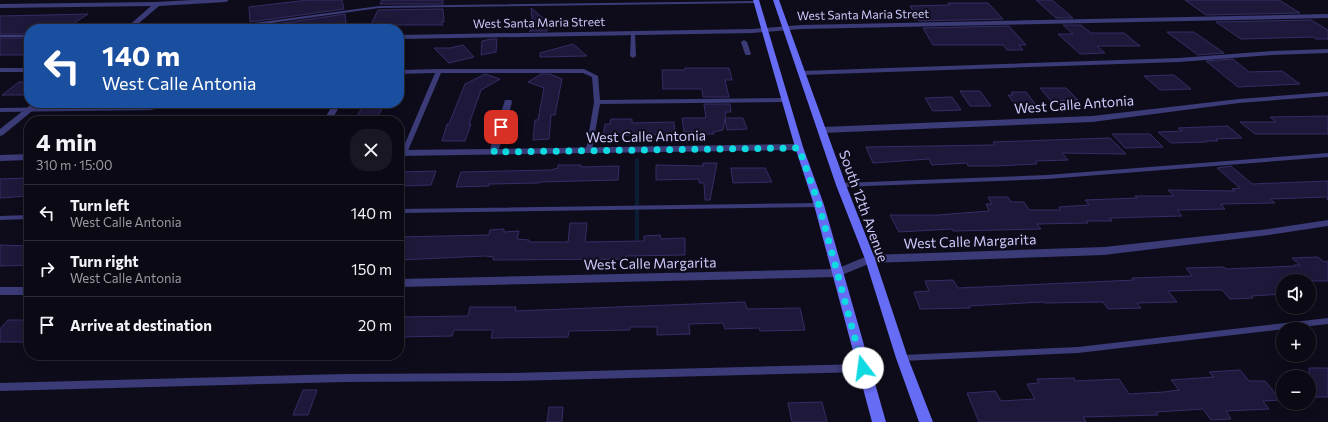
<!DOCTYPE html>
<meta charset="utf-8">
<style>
body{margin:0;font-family:Commissioner,sans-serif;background:#181722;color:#f1f3f6;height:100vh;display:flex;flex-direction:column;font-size:15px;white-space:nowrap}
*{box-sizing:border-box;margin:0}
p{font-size:13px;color:#999aa0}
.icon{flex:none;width:22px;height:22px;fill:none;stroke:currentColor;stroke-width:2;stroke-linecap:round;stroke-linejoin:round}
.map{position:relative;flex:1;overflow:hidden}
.sheet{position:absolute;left:24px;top:116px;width:380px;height:244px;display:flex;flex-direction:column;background:#0a0914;border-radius:16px;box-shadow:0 2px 10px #0003,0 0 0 1px #2a2a34}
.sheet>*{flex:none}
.top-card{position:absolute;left:24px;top:24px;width:380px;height:84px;border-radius:16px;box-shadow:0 2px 10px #0003,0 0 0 1px #2a2a34;background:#1a4fa0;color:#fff;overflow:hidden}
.buttons{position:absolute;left:1276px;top:274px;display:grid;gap:8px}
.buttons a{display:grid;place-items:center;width:40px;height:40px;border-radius:50%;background:#0a0914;box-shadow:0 2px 10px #0003,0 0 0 1px #2a2a34;font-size:20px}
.pin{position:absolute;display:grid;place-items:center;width:34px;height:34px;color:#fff;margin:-17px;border-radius:8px;box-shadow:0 2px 6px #0006}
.me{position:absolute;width:44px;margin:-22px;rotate:345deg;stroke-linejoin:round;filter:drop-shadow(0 0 3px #0008)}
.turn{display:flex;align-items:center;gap:14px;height:84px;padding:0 12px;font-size:18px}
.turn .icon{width:52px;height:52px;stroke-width:2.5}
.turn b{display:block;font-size:28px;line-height:34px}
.round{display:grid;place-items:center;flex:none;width:42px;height:42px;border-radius:16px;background:#181722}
.head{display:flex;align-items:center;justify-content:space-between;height:68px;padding:0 12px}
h1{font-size:24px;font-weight:700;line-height:30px}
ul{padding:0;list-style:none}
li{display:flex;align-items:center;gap:12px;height:56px;padding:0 12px;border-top:1px solid #2a2a34}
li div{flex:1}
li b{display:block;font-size:15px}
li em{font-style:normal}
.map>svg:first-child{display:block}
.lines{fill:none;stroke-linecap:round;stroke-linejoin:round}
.stream-far1{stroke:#0b1d35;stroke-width:4}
.stream{stroke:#0b1d35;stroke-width:5.5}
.building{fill:#1e193a;stroke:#352d65}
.service{fill:#3a3b77;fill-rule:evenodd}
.minor{fill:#3a3b77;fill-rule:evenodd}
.secondary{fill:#676cf5;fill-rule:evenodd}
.route{stroke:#0fd9e1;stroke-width:7;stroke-dasharray:0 12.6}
.labels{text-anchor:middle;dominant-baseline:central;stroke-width:4;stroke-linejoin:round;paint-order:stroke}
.far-street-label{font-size:12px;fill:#ccc9fb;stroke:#0e0c1b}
.street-label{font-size:14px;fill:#ccc9fb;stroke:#0e0c1b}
</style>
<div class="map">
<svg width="1328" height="422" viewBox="0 0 1328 422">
<rect width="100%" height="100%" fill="#0e0c1b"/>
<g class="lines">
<path class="stream-far1" d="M637,160v86"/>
<path class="stream" d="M637,245v24"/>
</g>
<path class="building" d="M308,0h34l2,9 -94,13 -1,-15z
M382,0h61v4h-63z
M1036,0h16l21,18h-17z
M1185,0h94l21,13 -94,2z
M948,3h40l15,16 -84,2 -9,-15 40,-1z
M531,8l18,15 -2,8h-18l4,-2z
M443,9l1,13h-3l2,3h-72l7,-15z
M88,14l-23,15h-36v5h-29v-18z
M345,14l2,15h-13l-18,-4 1,4h-67v-1z
M1311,20l17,10v9h-12l-3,-2 -72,2 -25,-17z
M1063,25h18l10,8h33l16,13h-43l8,7 -25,1 -22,-20h15z
M1009,26l17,19h-7l4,5h-16l-4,-5h-70l-10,-17z
M1167,32h27l30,21 -26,2z
M0,38h29v17h-29z
M491,39h6l-1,13 -15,3 1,-14z
M573,44l14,12 -47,1v-4z
M463,45l11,12 -25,6 -15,-15h16z
M1233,59l16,13 33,-1 18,13 -62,3 -32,-26z
M685,68h44l3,12h-7l4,17h-26l-1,-8h-39l-1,-19h23z
M485,74l15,5 -19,11 -12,34h2l-6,17h-23l5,-17h2l16,-40z
M541,74h9l12,5 -7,36h-4l-2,24 -16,1 2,-20h3l6,-32 -16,-6z
M1174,75l17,14 -31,1 -16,-14z
M19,82h10v13h-27z
M1040,88h26l12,12 -27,1z
M960,91h20l11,15h-21z
M1011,92h15l13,17h-21l-10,-14h5z
M952,97l9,13 -28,1 -8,-13z
M365,103h20l-7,13h-21z
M704,104h26l1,8h-5l-1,6h18l4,11 -20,1 -2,-11 -2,11 -10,2 1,2h-14v-3l-16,1 -2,-14h24z
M1328,116v18h-73l-15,-12h36l-6,-5z
M611,119h21v4l42,-1 1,12 -72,2 2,-12h5z
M1228,126l14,12 -26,1 2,2h-12l1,1 -36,1 -13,-11 25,-1 -5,-3z
M1112,134h38l13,13 -38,1z
M1110,138l16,16 -64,-1 6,7 -33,1 2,3 -41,2h-28l-1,-3 -35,2 -3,-6 -56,4 -7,-16 129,-2 -2,-3z
M703,163h14l-7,37h-5l-1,-17h-5v-4l-43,1v-15l47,1z
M558,165h23v2l38,-1 -1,14 -79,2v1l-50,1v2l-33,1 5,-15 90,-2 7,-2z
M1231,166l21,18 76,-3v19l-2,-3 -56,2 5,4 -54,1 4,5 -48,1 5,6 -72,2 2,3h-25l1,2 -51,1 4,5 -88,2 -1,-2 -53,3 -9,-17h48l51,-4 -3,-7h6l-4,-7h20l3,5h13l5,8h31l-1,-3 30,-2 -4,-5 52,-2 -2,-2h39l-6,-6 67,1 -3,-2 8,-1 -23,-20z
M731,168h34l7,14 -39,1z
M436,171l-5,14 -32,1v-14z
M29,178v18l-29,2v-19z
M570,223h17l-2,19 59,-1v-5l16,-1 1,4 24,-1v17l-59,1v3l-133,1 1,-3 -9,-1 -86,4v-23l90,-2 1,-5 14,-1v3l15,-1 -2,8 12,1v2h39z
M0,245l29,1v19l-29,1z
M1318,257l6,5 4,-1v20h-45v13l-32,2 2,2 -23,1 -8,-9h-18l-36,1 9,11 -40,1 4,5 -33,1 -5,-7 -59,1 -1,-1 -74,4 1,2 -50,1 -6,-17 15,-1 -4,-10 28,-1 5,8 176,-8 -2,-2 60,-2 -6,-8 38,-1 2,2 69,-3 -1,-1h6l-8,-7z
M745,302l2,7 53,-1 5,22 -45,1 -1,-3 -34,1 -2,-6 -34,1 1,10 -33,1v-8h-27v3l-61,1 -1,6 -77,1 2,-8h-39l-2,6 -53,1v-20l69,-1 2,-9h46l-1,4z
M8,320h21v22h-29v-13z
M1309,368h19v29h-19z
M1240,370l9,11h16l16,19 -18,1 6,8 -43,2 5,8 -20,1 -8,-11 -47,3 2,3 -75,2 3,5h-107l-12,-29 28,-2 6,10 34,-2 -8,-15 12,-1 -2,-4 37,-1 1,3 44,-2 10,15 35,-2 15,-2 -8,-10 43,-3 -5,-5z
M303,390h14l-9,25h-15z
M822,402l5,20h-35l-4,-19z
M549,407h14l-1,15h-15z"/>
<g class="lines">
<path class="service" d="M756,1l2,1v1l-379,5 -150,21h-13l2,-1 161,-22z
M631,32l4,1 1,23 -3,2 -3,-2z
M0,35h29v2h-29z
M744,40l3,2 4,12 -1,1h-4l-1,-1 -4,-12z
M1328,49v4l-56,2 -93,7 -377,13 -3,-2 3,-2 377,-13 93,-7z
M439,69h145l14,7 2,24 185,-2 3,2 -3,2 -185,2 -8,46 -3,2 -3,-2 8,-48 -2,-25 -9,-4h-142l-34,80 -3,2 -2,-1 -1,-1 34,-80 -36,1v-4z
M170,103h14l-3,2 -31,5 -150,2v-4l150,-2z
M1328,153v4l-281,22 -206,8 -3,-2 3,-2 206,-8z
M819,203l3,2 -1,2 -422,6v-4z
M29,215v4l-29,1v-4z
M1328,318v6l-250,29 -176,8 -3,-1 -1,-2 1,-2 3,-1 176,-8z
M863,364l3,2 1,2 -1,2 -3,2 -350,9 -168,1 -345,9v-8l345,-9 168,-1z"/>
<path class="minor" d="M192,0h37l-3,2 -67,4 -27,23h-7l26,-23 -151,2v-4l155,-2z
M1328,14v4l-527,11 -49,4 -353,6v-4l353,-6 49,-4z
M0,68h29v4h-29z
M1328,92v4l-89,7 -147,19 -270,11 -4,-3 4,-3 270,-11 147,-17z
M505,100h6l1,2 -13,47 300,-5 4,3 -4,3 -400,6v-6l91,-1z
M33,103h9l-39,32 -3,1v-7z
M334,103l7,1 -10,17h-8z
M29,154v6l-29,1v-6z
M1328,220v6l-59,9 -165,20 -233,8 -34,14 -438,10v-8l437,-10 34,-14 234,-8 165,-18z
M0,287h29v8h-29z"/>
<path class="secondary" d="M753,0h6l44,147 21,58 62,217h-14l-58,-217 -19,-58z
M773,0h6l67,185 29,74 33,99 25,64h-14l-23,-64 -31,-99 -29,-74z"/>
</g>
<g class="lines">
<path class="route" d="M501,127l-7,25 305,-4 20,57 44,163"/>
</g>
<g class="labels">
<g class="far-street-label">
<text transform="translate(863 14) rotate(-1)">West Santa Maria Street</text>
<text transform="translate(539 22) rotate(-1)">West Santa Maria Street</text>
</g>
<g class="street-label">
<text transform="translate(1074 104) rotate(-4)">West Calle Antonia</text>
<text transform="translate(646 136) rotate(-1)">West Calle Antonia</text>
<text transform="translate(864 206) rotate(70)">South 12th Avenue</text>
<text transform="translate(970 241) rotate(-2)">West Calle Margarita</text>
<text transform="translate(650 263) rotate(-1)">West Calle Margarita</text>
</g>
</g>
</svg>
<div class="buttons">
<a><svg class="icon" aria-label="sound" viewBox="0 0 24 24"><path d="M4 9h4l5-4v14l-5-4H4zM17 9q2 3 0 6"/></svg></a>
<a>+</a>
<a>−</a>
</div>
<div class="pin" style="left:501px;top:127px;background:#d93025"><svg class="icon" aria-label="arrive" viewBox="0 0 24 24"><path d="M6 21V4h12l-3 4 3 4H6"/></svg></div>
<svg class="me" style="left:863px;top:368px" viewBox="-20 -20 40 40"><circle r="19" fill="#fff"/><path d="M0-13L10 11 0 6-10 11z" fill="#0fd9e1"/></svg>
<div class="top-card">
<div class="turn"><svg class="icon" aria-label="left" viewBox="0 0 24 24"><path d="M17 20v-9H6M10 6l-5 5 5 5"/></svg><div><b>140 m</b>West Calle Antonia</div></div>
</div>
<section class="sheet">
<div class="head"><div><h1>4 min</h1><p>310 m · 15:00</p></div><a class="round"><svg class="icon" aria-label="close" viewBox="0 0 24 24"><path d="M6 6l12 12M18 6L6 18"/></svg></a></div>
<ul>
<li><svg class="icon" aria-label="left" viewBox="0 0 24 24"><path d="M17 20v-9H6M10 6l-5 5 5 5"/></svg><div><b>Turn left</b><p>West Calle Antonia</p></div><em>140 m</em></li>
<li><svg class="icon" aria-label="right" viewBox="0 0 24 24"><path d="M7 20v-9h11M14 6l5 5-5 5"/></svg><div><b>Turn right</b><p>West Calle Antonia</p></div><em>150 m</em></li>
<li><svg class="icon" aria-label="arrive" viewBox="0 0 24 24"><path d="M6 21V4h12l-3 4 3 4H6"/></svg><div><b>Arrive at destination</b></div><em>20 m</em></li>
</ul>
</section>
</div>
